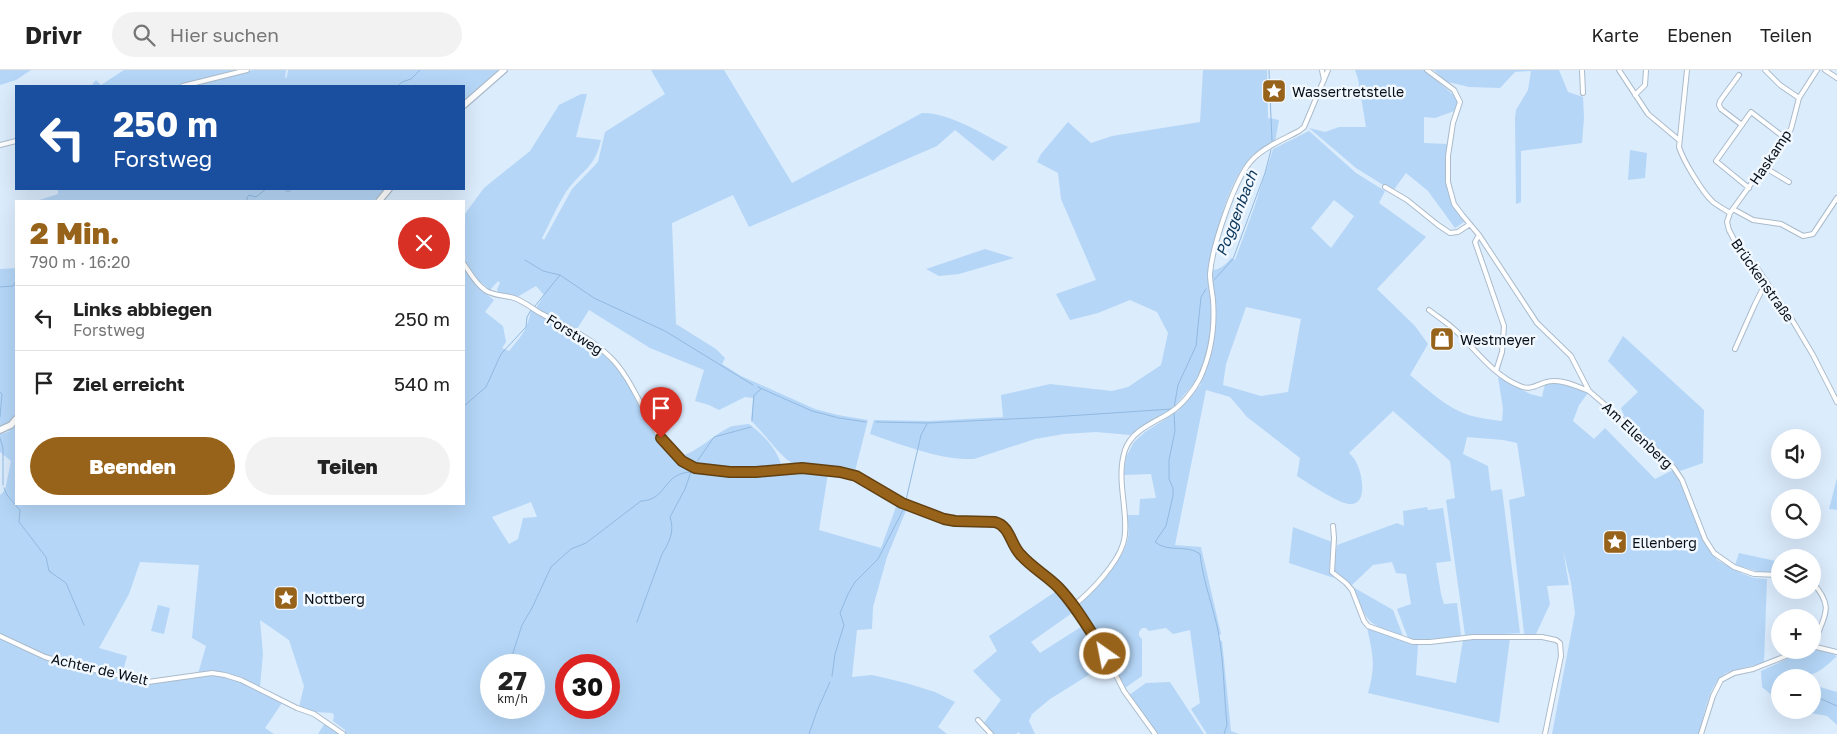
<!DOCTYPE html>
<html lang="de">
<meta charset="utf-8">
<style>
body{margin:0;font-family:"Golos Text",sans-serif;background:#f2f2f2;color:#222;height:100vh;display:flex;flex-direction:column;font-size:19px;white-space:nowrap}
*{box-sizing:border-box;margin:0}
p{font-size:16px;color:#767676}
.icon{flex:none;width:28px;height:28px;fill:none;stroke:currentColor;stroke-width:2;stroke-linecap:round;stroke-linejoin:round}
.map{position:relative;flex:1;overflow:hidden}
.drawer{position:absolute;left:15px;top:130px;width:450px;height:305px;display:flex;flex-direction:column;background:#fff;border-radius:0px;box-shadow:0 5px 20px #0002}
.drawer>*{flex:none}
.hud{position:absolute;left:15px;top:15px;width:450px;height:105px;border-radius:0px;box-shadow:0 5px 20px #0002;background:#1a4fa0;color:#fff;overflow:hidden}
.tools{position:absolute;left:1771px;top:359px;display:grid;gap:10px}
.tools a{display:grid;place-items:center;width:50px;height:50px;border-radius:50%;background:#fff;box-shadow:0 5px 20px #0002;font-size:25px}
.speed{position:absolute;left:480px;top:584px;display:flex;gap:10px;font-size:25px;font-weight:700;text-align:center}
.speed>*{display:grid;place-content:center;width:65px;height:65px;border-radius:50%;background:#fff;box-shadow:0 5px 20px #0002;line-height:1}
.speed small{font-size:12px;font-weight:400}
.speed .limit{border:8px solid #d22;background:#fff;color:#111}
.pin{position:absolute;display:grid;place-items:center;width:42px;height:42px;color:#fff;margin:-51px -21px;border-radius:50% 50% 50% 0;rotate:-45deg;box-shadow:0 0 5px #0007}
.pin .icon{rotate:45deg}
.me{position:absolute;width:55px;margin:-28px;rotate:327deg;stroke-linejoin:round;filter:drop-shadow(0 0 4px #0008)}
.turn{display:flex;align-items:center;gap:18px;height:105px;padding:0 15px;font-size:22px}
.turn .icon{width:65px;height:65px;stroke-width:2.5}
.turn b{display:block;font-size:35px;line-height:42px}
.round{display:grid;place-items:center;flex:none;width:52px;height:52px;border-radius:26px;background:#f2f2f2}
.overview{display:flex;align-items:center;justify-content:space-between;height:85px;padding:0 15px}
h1{font-size:30px;font-weight:800;line-height:38px;color:#976219}
.button{display:flex;gap:10px;margin-top:auto;padding:10px 15px}
.button a{flex:1;height:58px;border-radius:30px;background:#976219;color:#fff;font-size:20px;font-weight:800;line-height:58px;text-align:center}
.button a+a{background:#f2f2f2;color:#222}
ul{padding:0;list-style:none}
li{display:flex;align-items:center;gap:15px;height:65px;padding:0 15px;border-top:1px solid #e0e0e0}
li div{flex:1}
li b{display:block;font-size:19px}
li em{font-style:normal}
header{display:flex;align-items:center;gap:30px;box-sizing:border-box;height:70px;padding:0 25px;background:#fff;border-bottom:1px solid #e0e0e0}
header strong{font-size:24px}
nav{display:flex;gap:28px;margin-inline-start:auto;font-size:18px}
.search{width:350px;height:45px;background:#f2f2f2;display:flex;align-items:center;gap:12px;box-sizing:border-box;padding:0 18px;border-radius:28px;color:#767676;font-size:19px}
.map>svg:first-child{display:block}
.green{fill:#b5d6f7;fill-rule:evenodd}
.lines{fill:none;stroke-linecap:round;stroke-linejoin:round}
.stream{stroke:#92b9e0;stroke-width:1}
.minor-casing{stroke:#abbbcb;stroke-width:6}
.secondary-casing{stroke:#abbbcb;stroke-width:8}
.minor{stroke:#fff;stroke-width:4}
.secondary{stroke:#fff;stroke-width:5.5}
.route-casing{stroke:#624010;stroke-width:12}
.route{stroke:#976219;stroke-width:9}
.labels{text-anchor:middle;dominant-baseline:central;stroke-width:5;stroke-linejoin:round;paint-order:stroke}
.poi-label{font-size:14px;fill:#090e14;stroke:#f1f8ff;text-anchor:start}
.street-label{font-size:14px;fill:#090e14;stroke:#f1f8ff}
.water-label{font-size:15px;font-style:italic;fill:#0c375c;stroke:#f1f8ff}
</style>
<header>
<strong>Drivr</strong>
<div class="search"><svg class="icon" aria-label="search" viewBox="0 0 24 24"><circle cx="10" cy="10" r="6"/><path d="M15 15l6 6"/></svg>Hier suchen</div>
<nav><a>Karte</a><a>Ebenen</a><a>Teilen</a></nav>
</header>
<div class="map">
<svg width="1837" height="664" viewBox="0 0 1837 664">
<rect width="100%" height="100%" fill="#dbecfd"/>
<path class="green" d="M0,0h31l-15,10 -16,5z
M124,0h118l-65,16h-86l5,-6 5,5z
M253,0h33l-1,8 2,-1 1,-7h210l-34,30v-14h-271z
M651,0h73l68,113 130,-70c27,-1 62,22 86,34l-15,14 -38,-31 -18,16 -188,81 -16,-32 -61,28 4,101 40,25 9,9 -3,6 19,12 74,33 23,6 30,5 -13,51 -60,-6c-17,-9 -29,-31 -44,-44l2,-23 -8,-1 -26,13 -10,-5 -14,-4 9,-31 -54,-22 -61,-38 -12,19 -41,-21 8,-13 -8,-9 -19,11 -19,-5 -1,-3 3,-6 -2,-2 -8,9 -12,-10 -14,-20v-45l20,-27 46,-37 29,-46 22,-11h6l-11,43 25,3c-7,30 -19,29 -35,52 -9,14 -16,31 -24,46l2,2 28,-51 26,-27 7,-30 60,-38z
M1203,0h64l1,48 11,2 -4,22c-8,4 -17,8 -23,14 -26,27 -36,79 -43,114 9,1 17,-5 22,-12l4,2 19,-52 19,-59 36,-18 47,42 29,18 -6,12 47,34 -49,52 38,37 13,18 -18,31c17,14 37,33 58,40 11,3 23,5 34,6l1,-12 -5,-32 32,17 12,3 3,-13c15,-6 29,4 43,9l-9,12 -6,16 21,18 11,-11 50,51 18,-9 7,12 22,53 15,25 26,14 11,4 13,1 -3,83c-12,5 -26,6 -38,11 -17,9 -22,44 -27,61h-147l23,-121 -4,-30 -8,-33 6,35 -22,1 3,18 -14,30 -10,1 -2,-2 -15,-133 16,-4 -8,-53 -14,-3 -36,-3 -4,17 25,12 3,25 11,-2 18,144 -53,3 -2,-1 -19,-135 9,-2 -5,-37 -57,-50 -44,42c3,3 6,6 7,9 6,10 13,44 -7,42 -11,-1 -41,-21 -52,-28l3,-18 -53,-41 -17,-20 -24,-7 -31,155 26,2 20,87 -2,1v5l3,1 9,90 8,3h-32l-16,-25 9,-6 -10,-73 -17,4 -7,-6 -17,3 -3,-3h-4l-3,4v4l3,3v37l-17,12 -18,-35 -29,-47c16,-15 43,-43 49,-64 3,-9 1,-18 0,-27h12l1,-16 16,-1 -5,-24 -27,1 2,-18 8,-15 11,-10 33,-21 23,-27 -5,-3 -18,21 -9,9 -39,24 -34,-3 -32,2 -29,5 -61,20c-35,1 -71,-14 -104,-25l4,-14 55,1 74,-4 -2,-22 49,-11 62,7 16,-4 33,-22 7,-32 -11,-21 -27,-12 -32,13 -28,7 -14,-26 40,-14 -35,-81 -3,-26 -21,-11 4,-8 27,-32 23,21 21,-7 88,-14zM1334,130l20,16 -23,32 -20,-20zM1246,237l55,12 -13,73 -27,4 -38,-11 3,-21z
M1355,0h69l32,27 2,6 -1,7 -22,8 -11,-1v26l24,1c-6,32 -1,51 16,78l-9,6 -27,-37 -22,-18 -13,18 -37,-23 -47,-40 16,4 14,-5h27l-8,-48z
M1434,0h125l9,22 15,5 1,21 -2,25 -61,8v51l-5,2 -1,-86 1,-8 12,-20 3,-19 -16,1 -15,16 -31,-1 -25,-6z
M1630,80l17,3 -2,25 -17,2z
M58,119h327l-12,12h-337l22,-7z
M985,179l29,9 -55,16 -20,2 -13,-7z
M464,197l13,20 17,13 -9,12 18,14 3,16 -4,6 7,3c13,-16 18,-20 22,-41 34,18 74,37 95,71 9,14 34,78 54,75 17,-3 34,-22 50,-29 5,-2 13,-2 19,-3 15,11 32,29 33,47l16,-1 30,3 -9,57 62,18 16,-44 10,4 -20,49 -14,50 -1,22 -15,1 -5,47 20,-2 34,8 29,9 20,10 -17,25 9,7h-602v-4l-12,-9 1,-6 -2,-2 -17,-1 -16,-5 5,-21 -15,-46 -29,-20 3,34 -3,33c-21,-11 -39,-16 -62,-13l8,-28 -14,-8 7,-73 -59,-3 -11,32 -30,54 28,8 -5,19 -41,-11v3l66,17 65,-9 12,1 19,6 39,21 -17,25 9,6h-274v-239l5,-5 6,-29 -11,-9v-18l8,-2 8,-8v80h448zM531,432l6,15 -14,1 -5,21 -9,5 -17,-27zM491,595h43v43h-43zM566,595h43v43h-43z
M16,198v146l-7,9 -9,4v-158z
M1623,266l81,74 -1,53 -23,8 -15,-16 -38,-33 -6,-14 17,-16 -30,-31z
M1837,408v32l-8,-1z
M1427,437l1,3 15,-2 8,53 -15,2 5,31 3,10 13,-1 4,32 -2,2 -45,3 -6,-2 -11,-29 14,-5 -5,-30 -10,-1 -4,-11 -19,3 -21,20 -15,-10 -4,-6 4,-24 60,-22 7,3 -1,-15z
M1293,457l39,15 -3,28 5,8 -45,-15z
M1739,483l41,9v10l-16,1 -29,-8z
M1353,517l40,23 10,26c-38,-13 -35,-13 -50,-49z
M1058,520l17,21 -44,31 9,11 44,-28 24,38 -58,36 -18,15 -3,7 6,13h-15l-1,-2 -3,2h-23l-10,-10 18,-24 -28,-29 24,-20 -8,-15z
M158,535l12,3 -6,26 -13,-3z
M1367,557l46,18h5l-2,30 40,8 7,-43 47,-2 -11,85 -131,-30c8,-29 5,-37 -1,-66z
M1813,578l13,3 11,5c-22,21 -27,21 -57,22v24l-18,-15 -1,-16 41,-19 10,-2z
M1170,612l34,52h-46l-29,-39 17,-12z
M1813,615l24,7v33l-10,-9 -33,-6h18z
M325,653l15,11h-22z"/>
<g class="lines">
<path class="stream" d="M1269,0l3,71
M398,16l4,-4 9,-3 9,-9
M284,119l4,3 4,-3
M247,131v-3l2,-3 7,2 10,-8
M525,190l18,11 17,4
M16,210l-1,-3 1,-2
M1214,210l19,-21 32,-86 6,-23
M0,217l13,-1 3,-5
M535,236l25,-31 34,23 71,33 88,54
M758,317l54,24 27,7 27,4
M0,322l2,2 -2,23
M464,336l22,-19 15,-33 25,-27 1,-10 4,-7
M1174,338l4,-23 18,-39 5,-49 5,-8
M1174,342l1,19 -6,29v19l4,9v8l-7,30 -11,16c13,11 32,2 45,12 3,28 14,54 19,82 5,29 5,60 8,89l-3,9
M752,350l2,-25 7,-6
M876,352l52,1 124,-6 120,-8
M0,368l3,10v37
M696,393l18,-26 37,-10
M4,418l3,7 13,15 -1,12 27,35 3,14 17,12 18,42
M906,430l15,-65 6,-11
M637,552l25,-68c7,-11 13,-23 8,-37l15,-28 7,-20
M509,595l13,-40 10,-17 19,-41 20,-18 15,-6 55,-42c27,-1 21,-28 50,-29
M832,606l3,-22 9,-29 -4,-12 8,-19 7,-12 23,-23 26,-51
M1812,625l25,11
M809,664l8,-23 13,-29"/>
<defs>
<path id="minor" d="M1322,0l2,10
M1427,0l27,20 6,12 -7,21 -5,33v26l6,22 9,12 16,19 58,88 34,33 18,35 58,50 27,27 8,12 23,59 9,14 20,14 20,7 26,1
M1582,0l1,23
M1619,0l29,44 31,26
M1687,0l-8,77c4,13 23,45 34,55 5,4 11,7 17,11
M1765,0l15,15 19,13
M1817,0l-18,28 -8,31 -61,84 -3,9 2,8 9,17 17,18 39,58 19,32 24,47
M1825,0l12,8
M1739,5l-19,26 -1,4 2,4 21,16
M183,16l64,-16
M1635,25l10,-10 1,-15
M0,75l16,-4
M1764,97l25,15
M1385,117l22,13 31,25 12,8 8,-1 12,-8
M1749,118l-33,-27 35,-49 34,26
M1733,139l20,11 28,4 22,12 10,-2 24,-36
M1479,165l-4,7 29,84 -2,26 -6,19
M464,194c6,9 12,20 21,26 8,6 20,5 29,8 9,3 18,10 26,15 25,13 50,24 70,44 29,27 44,93 79,109 31,14 80,2 113,2 13,0 25,2 38,4 24,4 39,19 60,30 14,7 41,18 57,19 13,1 25,1 38,1l6,2 5,4 8,17 11,15 27,21 22,24 31,49 19,37 31,43
M1429,240c9,7 19,13 27,21 20,19 38,45 64,55 13,6 20,-5 33,-5 12,-1 25,6 36,10
M1735,279l20,-45 11,-22
M1333,456l1,12 -2,34 14,11 6,7 12,31 4,5 45,16h17l43,-5h69l14,3 4,3 1,13 -16,78
M1812,512c25,27 10,35 2,63
M1074,535c17,-13 43,-41 49,-61 4,-12 2,-26 1,-38 -2,-19 -5,-37 1,-56 7,-20 29,-27 46,-38 11,-7 23,-22 29,-34 11,-24 15,-52 13,-78 -1,-9 -3,-18 -3,-26 2,-26 25,-99 44,-116 12,-12 30,-19 45,-27l5,-4 24,-57
M0,566l45,21 27,8 76,17 64,-9 13,2 16,5 56,28 17,6 29,20
M1812,576l25,6
M978,650l13,14
M1701,664l12,-38 8,-16 13,-7 19,-4 48,-19"/>
<path id="secondary" d="M464,35l40,-35
M379,131l10,-12
M0,360l11,-5 5,-6"/>
</defs>
<use href="#minor" class="minor-casing"/>
<use href="#secondary" class="secondary-casing"/>
<use href="#minor" class="minor"/>
<use href="#secondary" class="secondary"/>
</g>
<g class="lines">
<defs>
<path id="route" d="M661,368l21,23 13,7 35,4h26l46,-4 38,4 16,4 46,27 42,16 11,2 40,1c15,4 15,21 25,32 11,13 26,21 38,33 19,20 32,44 47,67"/>
</defs>
<use href="#route" class="route-casing"/>
<use href="#route" class="route"/>
</g>
<defs>
<symbol id="sight-square" viewBox="-11 -11 22 22"><rect x="-9" y="-9" width="18" height="18" rx="4" fill="#976219" stroke="#f1f8ff"/><path d="M0-6L1.8-2.2L6-1.7L2.9 1.2L3.7 5.4L0 3.3L-3.7 5.4L-2.9 1.2L-6-1.7L-1.8-2.2Z" fill="#fff"/></symbol>
<symbol id="shop-square" viewBox="-11 -11 22 22"><rect x="-9" y="-9" width="18" height="18" rx="4" fill="#976219" stroke="#f1f8ff"/><path d="M-5-2.5h2.3a2.7 3.5 0 0 1 5.4 0H5L5.5 6h-11ZM-1.5-2.5h3a1.5 2.3 0 0 0-3 0Z" fill="#fff"/></symbol>
</defs>
<g fill-rule="evenodd">
<use href="#sight-square" x="1260" y="7" width="28" height="28"/>
<use href="#shop-square" x="1428" y="255" width="28" height="28"/>
<use href="#sight-square" x="1601" y="458" width="28" height="28"/>
<use href="#sight-square" x="272" y="514" width="28" height="28"/>
</g>
<g class="labels">
<g class="poi-label">
<text x="1292" y="21">Wassertretstelle</text>
<text x="1460" y="269">Westmeyer</text>
<text x="1632" y="472">Ellenberg</text>
<text x="304" y="528">Nottberg</text>
</g>
<g class="street-label">
<text transform="translate(1770 87) rotate(-56)">Haskamp</text>
<text transform="translate(1763 210) rotate(55)">Brückenstraße</text>
<text transform="translate(575 264) rotate(32)">Forstweg</text>
<text transform="translate(1638 365) rotate(43)">Am Ellenberg</text>
<text transform="translate(100 599) rotate(13)">Achter de Welt</text>
</g>
<g class="water-label">
<text transform="translate(1236 143) rotate(-69)">Poggenbach</text>
</g>
</g>
</svg>
<div class="tools">
<a><svg class="icon" aria-label="sound" viewBox="0 0 24 24"><path d="M4 9h4l5-4v14l-5-4H4zM17 9q2 3 0 6"/></svg></a>
<a><svg class="icon" aria-label="search" viewBox="0 0 24 24"><circle cx="10" cy="10" r="6"/><path d="M15 15l6 6"/></svg></a>
<a><svg class="icon" aria-label="layers" viewBox="0 0 24 24"><path d="M12 4l9 5-9 5-9-5zM3 14l9 5 9-5"/></svg></a>
<a>+</a>
<a>−</a>
</div>
<div class="speed"><div>27<small>km/h</small></div><div class="limit">30</div></div>
<div class="pin" style="left:661px;top:368px;background:#d93025"><svg class="icon" aria-label="arrive" viewBox="0 0 24 24"><path d="M6 21V4h12l-3 4 3 4H6"/></svg></div>
<svg class="me" style="left:1105px;top:584px" viewBox="-20 -20 40 40"><circle r="17" fill="#976219" stroke="#fff" stroke-width="3"/><path d="M0-11L8 9 0 5-8 9z" fill="#fff"/></svg>
<div class="hud">
<div class="turn"><svg class="icon" aria-label="left" viewBox="0 0 24 24"><path d="M17 20v-9H6M10 6l-5 5 5 5"/></svg><div><b>250 m</b>Forstweg</div></div>
</div>
<section class="drawer">
<div class="overview"><div><h1>2 Min.</h1><p>790 m · 16:20</p></div><a class="round" style="background:#d93025;color:#fff"><svg class="icon" aria-label="close" viewBox="0 0 24 24"><path d="M6 6l12 12M18 6L6 18"/></svg></a></div>
<ul>
<li><svg class="icon" aria-label="left" viewBox="0 0 24 24"><path d="M17 20v-9H6M10 6l-5 5 5 5"/></svg><div><b>Links abbiegen</b><p>Forstweg</p></div><em>250 m</em></li>
<li><svg class="icon" aria-label="arrive" viewBox="0 0 24 24"><path d="M6 21V4h12l-3 4 3 4H6"/></svg><div><b>Ziel erreicht</b></div><em>540 m</em></li>
</ul>
<div class="button"><a>Beenden</a><a>Teilen</a></div>
</section>
</div>
